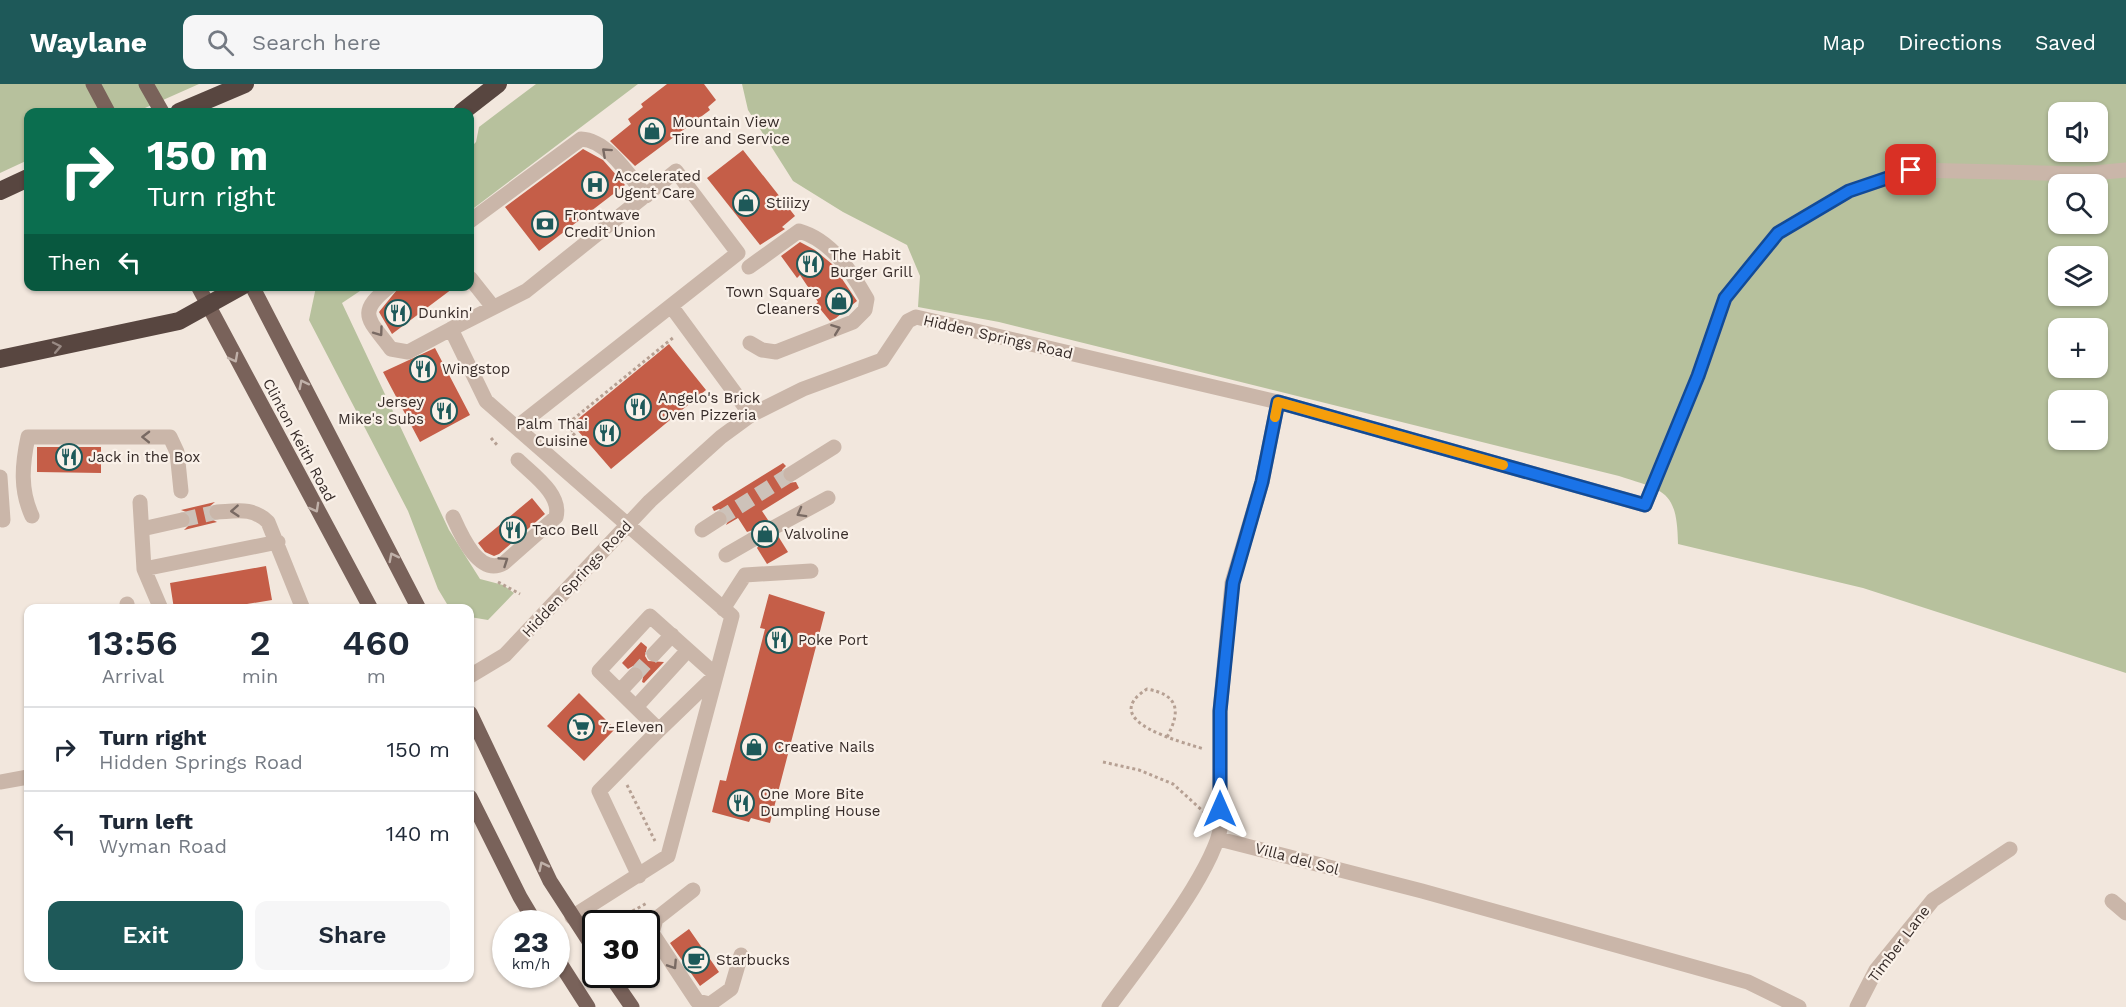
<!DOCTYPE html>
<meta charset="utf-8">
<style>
body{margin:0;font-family:"Work Sans",sans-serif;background:#f6f6f7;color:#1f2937;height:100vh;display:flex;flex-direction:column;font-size:22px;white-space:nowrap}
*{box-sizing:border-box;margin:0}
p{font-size:20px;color:#747a83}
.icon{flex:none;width:33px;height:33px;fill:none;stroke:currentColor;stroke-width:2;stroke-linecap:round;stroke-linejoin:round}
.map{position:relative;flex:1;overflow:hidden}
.side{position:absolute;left:24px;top:520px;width:450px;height:378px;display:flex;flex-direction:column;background:#fff;border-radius:12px;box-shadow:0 2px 4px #0004}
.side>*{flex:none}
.hud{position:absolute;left:24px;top:24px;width:450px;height:183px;border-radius:12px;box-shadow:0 2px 4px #0004;background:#0b6e4f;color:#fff;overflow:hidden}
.fabs{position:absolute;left:2048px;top:18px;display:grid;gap:12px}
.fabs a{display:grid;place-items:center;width:60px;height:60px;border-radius:12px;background:#fff;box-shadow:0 2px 4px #0004;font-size:30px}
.speed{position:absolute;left:492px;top:826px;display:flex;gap:12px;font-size:30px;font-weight:700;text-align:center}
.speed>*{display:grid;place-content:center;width:78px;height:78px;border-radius:50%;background:#fff;box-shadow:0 2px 4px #0004;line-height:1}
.speed small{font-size:15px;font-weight:400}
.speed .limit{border:3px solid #111;border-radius:9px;background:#fff;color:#111}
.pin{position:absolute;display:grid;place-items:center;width:51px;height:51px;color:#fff;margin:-26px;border-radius:12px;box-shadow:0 3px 9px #0006}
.me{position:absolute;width:66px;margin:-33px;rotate:0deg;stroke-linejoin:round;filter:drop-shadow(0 0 4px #0008)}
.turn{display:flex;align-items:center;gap:21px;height:126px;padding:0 24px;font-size:27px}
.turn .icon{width:78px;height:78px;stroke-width:2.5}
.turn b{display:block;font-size:42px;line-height:51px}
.then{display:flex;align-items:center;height:57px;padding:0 24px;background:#0003;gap:12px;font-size:22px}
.eta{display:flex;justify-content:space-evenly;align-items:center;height:102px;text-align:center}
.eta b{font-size:36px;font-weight:600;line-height:42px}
.cta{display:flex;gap:12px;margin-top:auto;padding:12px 24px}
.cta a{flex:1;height:69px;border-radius:12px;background:#1e5959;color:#fff;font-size:24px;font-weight:600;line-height:69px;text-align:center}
.cta a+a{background:#f6f6f7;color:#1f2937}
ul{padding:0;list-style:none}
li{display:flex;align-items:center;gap:18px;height:84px;padding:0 24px;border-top:2px solid #e0e1e3}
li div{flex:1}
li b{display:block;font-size:22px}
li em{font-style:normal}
header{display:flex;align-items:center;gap:36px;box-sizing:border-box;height:84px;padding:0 30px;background:#1e5959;color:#fff}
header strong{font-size:28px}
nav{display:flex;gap:33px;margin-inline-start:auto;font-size:21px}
.search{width:420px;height:54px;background:#f6f6f7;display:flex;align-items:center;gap:15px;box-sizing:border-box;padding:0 21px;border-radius:12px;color:#747a83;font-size:22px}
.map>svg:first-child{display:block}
.green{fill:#b7c19d;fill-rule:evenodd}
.building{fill:#c55e48}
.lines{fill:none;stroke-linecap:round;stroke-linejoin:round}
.minor-tunnel{stroke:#cdc2b9;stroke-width:15;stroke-dasharray:15 8;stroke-linecap:butt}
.path{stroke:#b6a093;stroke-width:3;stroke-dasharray:3 3;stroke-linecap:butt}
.minor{stroke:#cab6a9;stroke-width:15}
.major{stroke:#79625a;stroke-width:15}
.highway{stroke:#584640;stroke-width:18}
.oneway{stroke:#796a63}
.oneway2{stroke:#998a84}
.oneway3{stroke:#c0b1a9}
.route-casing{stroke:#114b97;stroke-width:15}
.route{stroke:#1a73e8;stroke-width:10}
.slow{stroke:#f59e0b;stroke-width:10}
.labels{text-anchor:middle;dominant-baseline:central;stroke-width:4.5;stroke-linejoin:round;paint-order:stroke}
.poi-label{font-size:15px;fill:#372c29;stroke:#faf1e9;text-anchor:start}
.street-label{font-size:15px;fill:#372c29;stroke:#faf1e9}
</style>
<header>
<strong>Waylane</strong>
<div class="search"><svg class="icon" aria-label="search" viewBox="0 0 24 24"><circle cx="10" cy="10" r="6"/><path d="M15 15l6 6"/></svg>Search here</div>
<nav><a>Map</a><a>Directions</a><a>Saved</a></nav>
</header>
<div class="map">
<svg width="2126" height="923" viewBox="0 0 2126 923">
<rect width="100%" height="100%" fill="#f2e7dd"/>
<path class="green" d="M0,0h199l-63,28h-108v48l-28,13z
M536,0h102l-168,127v-63l6,-6 3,-15z
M742,0h1384v589l-263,-85 -185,-44c-1,-53 -12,-53 -59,-68l-620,-154 -81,-15 2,-31 -13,-31 -64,-33 -50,-31 -45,-71zM2058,28h39v40h-39zM2058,100h39v40h-39zM2058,172h39v40h-39zM2058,244h39v40h-39zM2058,316h39v40h-39z
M316,203h50l-24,16 107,227 31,49 23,6 11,8 -26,27 -18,-3v-8h-20l-12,-20 -30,-78 -99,-191z"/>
<path class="building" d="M667,0h37l12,16 -8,7 2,3 -75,56 -25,-25 21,-17 -3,-5 15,-12 -2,-3z
M583,65l20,11 22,25 -86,66 -34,-44z
M743,66l52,66 -13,11 3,2 -25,16 -53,-67z
M800,158l15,8 17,14 25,37 -21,17 -6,3 -14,-17 2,-2 -18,-27 -3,3 -16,-22z
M400,202h56l-64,48 -13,-22z
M669,260l37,46 -95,79 -39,-45z
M435,264l35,67 -50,27 -37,-70z
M37,363h64v26l-64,-1z
M783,379l3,3 -4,4 1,9 4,4 9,-1 3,6 -37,23 6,9 -5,7 2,6 7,5 6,-2 10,16 -21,12 -10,-16 5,-7 -2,-6 -7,-5 -6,2 -9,-14 -12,7 3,-6 -2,-6 -8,-4 -5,2 -2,-4z
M532,414l13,16 -46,40 -5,2 -9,-4 -7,-9z
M215,418l-6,5 -2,6 2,5 8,4 -33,8 7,-7 1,-5 -3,-5 -8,-3z
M266,482l6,34 -55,9h-43l-4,-26z
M769,510l56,18 -55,211 -19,-5 -2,4 -37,-10 8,-32 6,1 39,-152 -5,-1z
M641,558l6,5 -2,9 3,5 16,1 -20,21 -2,-1 2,-9 -3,-5 -8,-2 -5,3 -6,-6z
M579,609l36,36 -31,32 -37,-35z
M689,845l30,43 -19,14 -30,-43z"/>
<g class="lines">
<path class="minor-tunnel" d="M719,435l72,-45
M182,436l35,-8
M752,456l21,-12
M635,591l19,-21"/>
<path class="path" d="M491,354l6,7
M569,356l6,-7 -9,-8 108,-88
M498,498l22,12
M1167,653c14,-26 12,-42 -20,-48 -51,32 35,53 57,60
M1103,678l36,8 34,14 31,28
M627,701l28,56
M622,833l25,-14"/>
<path class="minor" d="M470,137l111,-82c27,1 49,38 65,57
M749,183l50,-36c32,9 52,40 68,68l-2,11 -12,12 -77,30 -14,-2 -12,-7
M470,194l23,29
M390,202c-35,28 -21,33 1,63l17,3 43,-23
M671,222l80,109
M517,343l221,-174 -62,-82 -150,120 -75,38 35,72 246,215 -64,240 -96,61
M791,390l43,-27
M0,393l3,43
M140,418l4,67 17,40
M217,428c20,-1 36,-5 51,10l35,87
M32,432c-12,-26 -10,-51 -4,-79h142l7,15 4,39
M453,433c8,18 26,60 51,46l52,-46c6,-23 -24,-43 -38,-57
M773,444l55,-30
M142,445l40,-9
M702,446l17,-11
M726,471l26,-15
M144,485l134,-27
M127,520l1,5
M723,525l22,-34 66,-4
M654,570l18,-19
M470,592l35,-21 145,-154 71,-64 30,-22 52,-26 79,-29 26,-39 8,-4 362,85 367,103 53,-129 27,-78 53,-65 71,-42 62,-21 173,4 42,-4
M620,607l15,-16
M636,623l52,-57
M0,698l28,-5
M1219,755l203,52 326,91 51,25
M639,792l-40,-85 60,-61 -60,-59 51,-55 66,59 -57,55
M693,806l-37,29 -4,14 45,68 13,3 21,-15 10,-34
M2112,817l14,12
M1109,923c25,-36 126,-158 111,-198v-98l12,-128 30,-101 16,-80
M1857,923l19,-37 57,-70 77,-51"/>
<path class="major" d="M93,0l15,28
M146,0l16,28
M198,202l173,323
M252,202l167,323
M470,629l80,168 46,71
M470,713l50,100 16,27
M556,873l32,50
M610,891l22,32"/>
<path class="highway" d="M179,28l66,-28
M462,28l36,-28
M0,107l28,-13
M0,275l179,-38 63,-35"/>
</g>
<defs><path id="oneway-chevron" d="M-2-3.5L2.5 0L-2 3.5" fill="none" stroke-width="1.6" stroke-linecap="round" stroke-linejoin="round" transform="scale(1.5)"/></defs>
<g class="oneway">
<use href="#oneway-chevron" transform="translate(606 68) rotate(-138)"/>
<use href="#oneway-chevron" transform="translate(836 245) rotate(-21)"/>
<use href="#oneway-chevron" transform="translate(379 248) rotate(54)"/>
<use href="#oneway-chevron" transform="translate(146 353) rotate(-179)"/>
<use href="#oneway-chevron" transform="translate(235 427) rotate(176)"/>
<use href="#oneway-chevron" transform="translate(801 429) rotate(151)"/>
<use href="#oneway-chevron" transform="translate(504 477) rotate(-34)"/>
<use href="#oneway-chevron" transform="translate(673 881) rotate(57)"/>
</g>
<use class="oneway2" href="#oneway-chevron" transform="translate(57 263) rotate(-12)"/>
<g class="oneway3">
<use href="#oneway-chevron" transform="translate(234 274) rotate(62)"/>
<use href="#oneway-chevron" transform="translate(303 300) rotate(-117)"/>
<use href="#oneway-chevron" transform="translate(315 424) rotate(61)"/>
<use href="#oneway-chevron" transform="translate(393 473) rotate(-117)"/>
<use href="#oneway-chevron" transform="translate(543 782) rotate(-116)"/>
</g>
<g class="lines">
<defs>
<path id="route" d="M1220,725v-98l13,-128 29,-101 16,-80 367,103 53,-129 27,-78 26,-32 27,-33 71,-42 62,-21"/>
</defs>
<use href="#route" class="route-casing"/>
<use href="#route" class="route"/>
<path class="slow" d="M1275,333l3,-15 225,63"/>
</g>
<defs>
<symbol id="shop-ring" viewBox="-11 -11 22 22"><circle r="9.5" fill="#faf1e9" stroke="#1e5959" stroke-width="1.5"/><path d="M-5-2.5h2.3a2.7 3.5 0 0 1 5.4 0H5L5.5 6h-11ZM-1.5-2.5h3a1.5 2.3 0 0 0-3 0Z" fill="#1e5959"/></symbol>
<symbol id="hospital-ring" viewBox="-11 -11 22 22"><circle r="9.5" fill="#faf1e9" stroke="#1e5959" stroke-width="1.5"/><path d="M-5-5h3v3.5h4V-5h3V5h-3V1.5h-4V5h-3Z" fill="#1e5959"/></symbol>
<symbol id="bank-ring" viewBox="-11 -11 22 22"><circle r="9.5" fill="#faf1e9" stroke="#1e5959" stroke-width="1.5"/><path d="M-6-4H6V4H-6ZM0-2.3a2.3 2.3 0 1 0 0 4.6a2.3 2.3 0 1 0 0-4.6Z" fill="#1e5959"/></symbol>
<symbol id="restaurant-ring" viewBox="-11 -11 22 22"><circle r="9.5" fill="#faf1e9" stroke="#1e5959" stroke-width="1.5"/><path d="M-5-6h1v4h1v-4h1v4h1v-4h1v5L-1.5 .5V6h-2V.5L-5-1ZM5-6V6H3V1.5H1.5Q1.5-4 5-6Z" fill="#1e5959"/></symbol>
<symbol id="supermarket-ring" viewBox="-11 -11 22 22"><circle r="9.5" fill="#faf1e9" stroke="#1e5959" stroke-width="1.5"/><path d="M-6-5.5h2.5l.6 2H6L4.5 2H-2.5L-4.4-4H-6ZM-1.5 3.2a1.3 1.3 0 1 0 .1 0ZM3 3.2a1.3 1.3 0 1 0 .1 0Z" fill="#1e5959"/></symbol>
<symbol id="cafe-ring" viewBox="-11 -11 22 22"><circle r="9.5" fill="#faf1e9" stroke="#1e5959" stroke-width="1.5"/><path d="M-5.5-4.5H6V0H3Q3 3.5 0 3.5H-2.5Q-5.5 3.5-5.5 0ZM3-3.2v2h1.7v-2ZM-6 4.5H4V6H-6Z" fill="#1e5959"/></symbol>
</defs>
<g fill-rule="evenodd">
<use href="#shop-ring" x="637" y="32" width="30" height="30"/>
<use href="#hospital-ring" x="580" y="86" width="30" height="30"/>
<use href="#shop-ring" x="731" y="104" width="30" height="30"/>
<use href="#bank-ring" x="530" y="125" width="30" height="30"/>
<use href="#restaurant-ring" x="795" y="165" width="30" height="30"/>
<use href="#shop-ring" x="824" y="202" width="30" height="30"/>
<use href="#restaurant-ring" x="383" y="214" width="30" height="30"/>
<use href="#restaurant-ring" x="408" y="270" width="30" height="30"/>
<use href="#restaurant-ring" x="623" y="308" width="30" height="30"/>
<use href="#restaurant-ring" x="429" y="312" width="30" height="30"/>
<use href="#restaurant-ring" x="592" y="334" width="30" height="30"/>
<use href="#restaurant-ring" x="54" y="358" width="30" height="30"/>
<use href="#restaurant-ring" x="498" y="431" width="30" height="30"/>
<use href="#shop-ring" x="750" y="435" width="30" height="30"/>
<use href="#restaurant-ring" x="764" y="541" width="30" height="30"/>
<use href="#supermarket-ring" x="566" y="628" width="30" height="30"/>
<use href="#shop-ring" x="739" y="648" width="30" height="30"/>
<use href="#restaurant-ring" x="726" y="704" width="30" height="30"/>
<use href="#cafe-ring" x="681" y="861" width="30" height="30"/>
</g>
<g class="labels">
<g class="poi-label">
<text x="672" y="38">Mountain View<tspan x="672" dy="17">Tire and Service</tspan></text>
<text x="614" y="92">Accelerated<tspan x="614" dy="17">Ugent Care</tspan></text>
<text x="766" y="119">Stiiizy</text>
<text x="564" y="131">Frontwave<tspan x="564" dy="17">Credit Union</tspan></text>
<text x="830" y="171">The Habit<tspan x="830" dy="17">Burger Grill</tspan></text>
<text x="820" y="208" text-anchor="end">Town Square<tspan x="820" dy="17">Cleaners</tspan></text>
<text x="418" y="229">Dunkin'</text>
<text x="442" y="285">Wingstop</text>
<text x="658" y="314">Angelo's Brick<tspan x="658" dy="17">Oven Pizzeria</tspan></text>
<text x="424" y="318" text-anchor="end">Jersey<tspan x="424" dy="17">Mike's Subs</tspan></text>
<text x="588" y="340" text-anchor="end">Palm Thai<tspan x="588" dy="17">Cuisine</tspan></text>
<text x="88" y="373">Jack in the Box</text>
<text x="532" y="446">Taco Bell</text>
<text x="784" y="450">Valvoline</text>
<text x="798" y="556">Poke Port</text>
<text x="600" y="643">7-Eleven</text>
<text x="774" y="663">Creative Nails</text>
<text x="760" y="710">One More Bite<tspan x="760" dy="17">Dumpling House</tspan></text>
<text x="716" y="876">Starbucks</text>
</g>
<g class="street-label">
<text transform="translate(998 253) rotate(13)">Hidden Springs Road</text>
<text transform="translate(299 356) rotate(62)">Clinton Keith Road</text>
<text transform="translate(577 495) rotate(-47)">Hidden Springs Road</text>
<text transform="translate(1297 775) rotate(15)">Villa del Sol</text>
<text transform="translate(1899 860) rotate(-53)">Timber Lane</text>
</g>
</g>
</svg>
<div class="fabs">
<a><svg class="icon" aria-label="sound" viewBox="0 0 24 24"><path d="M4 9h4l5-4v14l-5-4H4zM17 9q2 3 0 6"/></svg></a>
<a><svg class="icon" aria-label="search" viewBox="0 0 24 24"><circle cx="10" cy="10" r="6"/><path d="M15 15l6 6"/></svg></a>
<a><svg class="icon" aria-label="layers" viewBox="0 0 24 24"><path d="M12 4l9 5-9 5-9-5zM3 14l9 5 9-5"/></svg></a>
<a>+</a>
<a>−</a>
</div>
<div class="speed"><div>23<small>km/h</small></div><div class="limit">30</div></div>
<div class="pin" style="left:1911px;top:86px;background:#d93025"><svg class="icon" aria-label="arrive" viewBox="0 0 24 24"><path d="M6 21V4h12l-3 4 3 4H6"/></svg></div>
<svg class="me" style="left:1220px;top:725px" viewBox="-20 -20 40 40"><path d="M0-17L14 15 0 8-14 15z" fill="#1a73e8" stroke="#fff" stroke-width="4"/></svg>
<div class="hud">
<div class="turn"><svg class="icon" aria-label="right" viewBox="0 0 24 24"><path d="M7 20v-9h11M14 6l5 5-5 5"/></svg><div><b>150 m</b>Turn right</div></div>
<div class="then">Then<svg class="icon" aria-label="left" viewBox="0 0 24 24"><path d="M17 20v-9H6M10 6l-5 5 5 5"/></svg></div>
</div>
<section class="side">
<div class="eta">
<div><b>13:56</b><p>Arrival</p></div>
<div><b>2</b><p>min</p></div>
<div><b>460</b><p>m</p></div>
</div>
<ul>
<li><svg class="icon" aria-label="right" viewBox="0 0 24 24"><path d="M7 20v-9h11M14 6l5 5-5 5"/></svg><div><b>Turn right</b><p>Hidden Springs Road</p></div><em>150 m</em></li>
<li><svg class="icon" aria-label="left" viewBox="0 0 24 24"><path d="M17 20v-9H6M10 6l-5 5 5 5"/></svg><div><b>Turn left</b><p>Wyman Road</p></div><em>140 m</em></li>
</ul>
<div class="cta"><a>Exit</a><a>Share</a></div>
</section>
</div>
